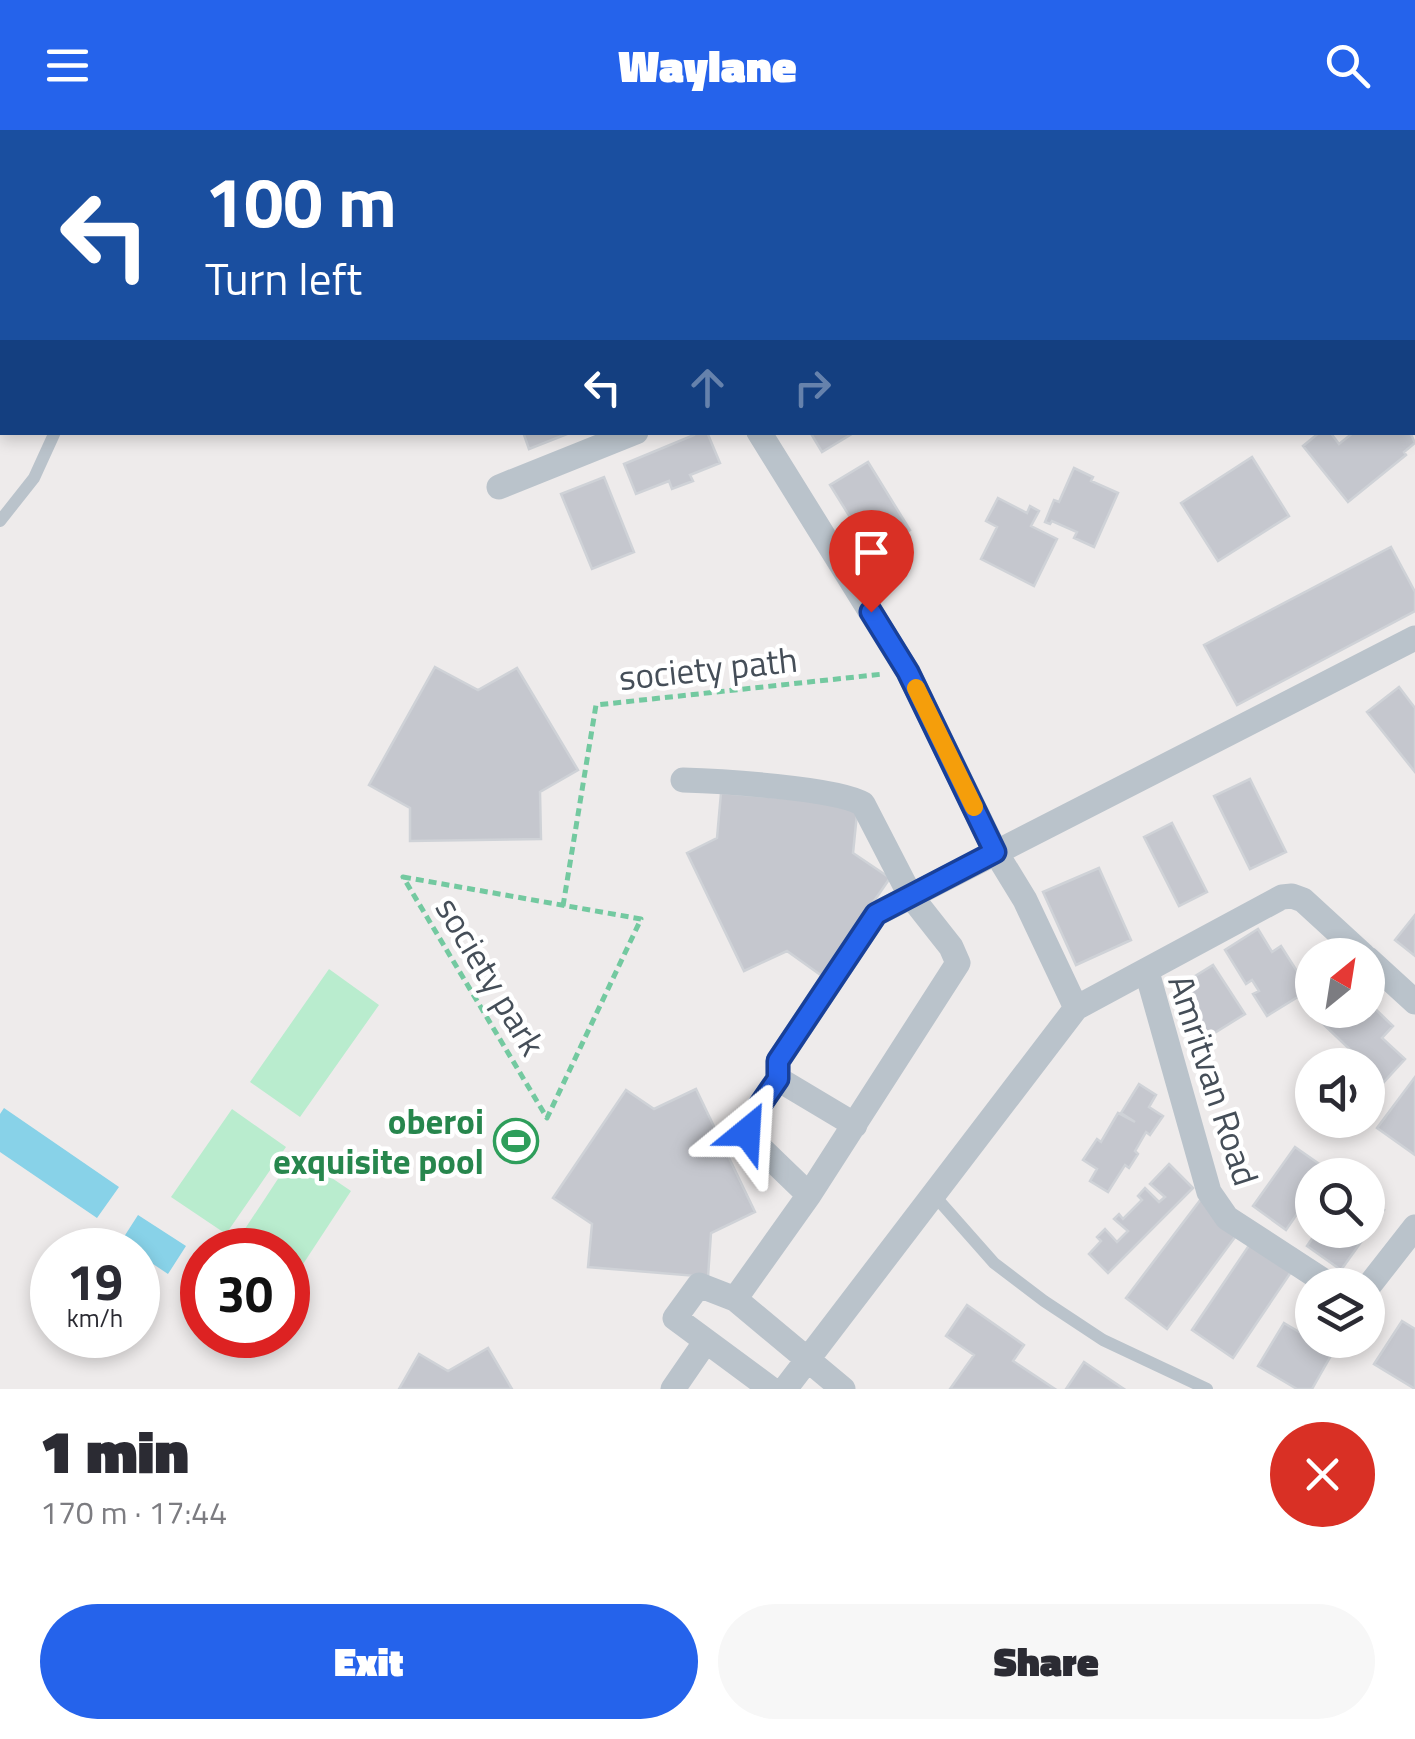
<!DOCTYPE html>
<meta charset="utf-8">
<style>
body{margin:0;font-family:"Titillium Web",sans-serif;background:#f7f7f7;color:#2b2b33;height:100vh;display:flex;flex-direction:column;font-size:38px;white-space:nowrap}
*{box-sizing:border-box;margin:0}
p{font-size:32px;color:#7c7c81}
.icon{flex:none;width:55px;height:55px;fill:none;stroke:currentColor;stroke-width:2;stroke-linecap:round;stroke-linejoin:round}
.map{position:relative;height:1259px;overflow:hidden}
.drawer{display:flex;flex-direction:column;background:#fff;flex:1}
.drawer>*{flex:none}
.banner{position:absolute;left:0px;top:0px;width:1415px;height:305px;box-shadow:0 5px 15px #0003;background:#1a4fa0;color:#fff;overflow:hidden}
.needle{width:65px;rotate:30deg}
.buttons{position:absolute;left:1295px;top:808px;display:grid;gap:20px}
.buttons a{display:grid;place-items:center;width:90px;height:90px;border-radius:50%;background:#fff;box-shadow:0 5px 15px #0003;font-size:50px}
.speed{position:absolute;left:30px;top:1098px;display:flex;gap:20px;font-size:50px;font-weight:700;text-align:center}
.speed>*{display:grid;place-content:center;width:130px;height:130px;border-radius:50%;background:#fff;box-shadow:0 5px 15px #0003;line-height:1}
.speed small{font-size:25px;font-weight:400}
.speed .limit{border:15px solid #d22;background:#fff;color:#111}
.pin{position:absolute;display:grid;place-items:center;width:85px;height:85px;color:#fff;margin:-102px -42px;border-radius:50% 50% 50% 0;rotate:-45deg;box-shadow:0 0 10px #0007}
.pin .icon{rotate:45deg}
.me{position:absolute;width:110px;margin:-55px;rotate:27deg;stroke-linejoin:round;filter:drop-shadow(0 0 8px #0008)}
.turn{display:flex;align-items:center;gap:35px;height:210px;padding:0 40px;font-size:45px}
.turn .icon{width:130px;height:130px;stroke-width:2.5}
.turn b{display:block;font-size:70px;line-height:85px}
.lanes{display:flex;align-items:center;height:95px;padding:0 40px;background:#0003;justify-content:center;gap:50px;direction:ltr}
.lanes .off{opacity:.35}
.round{display:grid;place-items:center;flex:none;width:105px;height:105px;border-radius:52px;background:#f7f7f7}
.headline{display:flex;align-items:center;justify-content:space-between;height:170px;padding:0 40px}
h1{font-size:60px;font-weight:800;line-height:75px}
.cta{display:flex;gap:20px;margin-top:auto;padding:20px 40px}
.cta a{flex:1;height:115px;border-radius:60px;background:#2563eb;color:#fff;font-size:40px;font-weight:800;line-height:115px;text-align:center}
.cta a+a{background:#f7f7f7;color:#2b2b33}
header{display:flex;justify-content:space-between;align-items:center;height:130px;padding:0 40px;background:#2563eb;color:#fff;font-size:45px;font-weight:800}
.map>svg:first-child{display:block}
.green{fill:#b9ecce}
.water{fill:#88d2e8}
.building{fill:#c5c7ce;stroke:#cfd2d7;stroke-width:2.5}
.lines{fill:none;stroke-linecap:round;stroke-linejoin:round}
.path{stroke:#73c9a0;stroke-width:5;stroke-dasharray:8 5;stroke-linecap:butt}
.lane{stroke:#bac3cb;stroke-width:12}
.street{stroke:#bac3cb;stroke-width:25}
.route-casing{stroke:#184099;stroke-width:25}
.route{stroke:#2563eb;stroke-width:18}
.slow{stroke:#f59e0b;stroke-width:18}
.labels{text-anchor:middle;dominant-baseline:central;stroke-width:9;stroke-linejoin:round;paint-order:stroke}
.street-label{font-size:35px;fill:#454e58;stroke:#fff}
.leisure-label{font-size:35px;font-weight:bold;fill:#27864d;stroke:#fff;text-anchor:end}
</style>
<header><svg class="icon" aria-label="menu" viewBox="0 0 24 24"><path d="M4 6h16M4 12h16M4 18h16"/></svg>Waylane<svg class="icon" aria-label="search" viewBox="0 0 24 24"><circle cx="10" cy="10" r="6"/><path d="M15 15l6 6"/></svg></header>
<div class="map">
<svg width="1415" height="1259" viewBox="0 0 1415 1259">
<rect width="100%" height="100%" fill="#eeebeb"/>
<path class="green" d="M329,839l50,36 -79,112 -50,-35z
M232,979l54,38 -60,87 -55,-37z
M295,1023l56,38 -63,96v-37h-57z"/>
<path class="water" d="M4,978l115,79 -22,31 -97,-66v-38z
M138,1085l48,31 -18,28 -30,-20v-4h-7l-11,-7z"/>
<path class="building" d="M0,0h79l-77,2v70z
M636,0h126l2,2h-134z
M523,302h49l-43,17z
M693,302h14l13,31 -30,12 3,6 -21,8 -3,-8 -33,13 -12,-30 70,-29z
M810,302h45l-33,20z
M1320,302h10l9,12 15,-12h56l5,11 -11,9 2,3 -58,47 -45,-56z
M1252,327l37,59 -71,45 -37,-58z
M868,332l42,68 -37,24 -43,-69z
M1074,338l19,9 -2,4 27,12 -24,54 -20,-9 3,-6 -25,-11 -2,3 -5,-2 9,-22 5,2z
M604,347l30,75 -42,17 -31,-75z
M998,368l29,15 3,-7 9,5 -8,15 26,13 -23,47 -53,-27 16,-32 -11,-6z
M1391,417l24,45v19l-178,94 -33,-60z
M435,537l43,23 39,-22 61,102 -38,22 1,47 -131,2v-33l-41,-23z
M1399,557l16,21v64l-48,-60z
M1250,649l36,73 -36,17 -36,-73z
M721,663l137,11 -5,49 37,25 -68,98 -35,-25 -43,20 -57,-118 30,-15z
M1172,693l35,69 -28,14 -35,-69z
M1099,738l32,72 -55,25 -33,-73z
M1415,785v41l-20,-16z
M1258,799l14,23 9,-6 28,44 -42,26 -14,-22 6,-3 -7,-11 -6,4 -21,-34z
M1213,835l32,49 -37,23 -32,-49z
M1368,872l25,24 -11,12 23,21 -21,23 -63,-60 11,-12h17l4,4 5,-4h10z
M1415,947v78l-38,-27z
M1139,954l17,11 -7,12 14,9 -13,19 -4,-3 -11,19 3,3 -9,14 -4,-3 -17,27 -18,-11 7,-12 -14,-9 14,-21 4,3 17,-29 17,9 -14,-9z
M696,959l59,123 -44,21 -3,44 -120,-10 4,-43 -39,-26 73,-108 28,19z
M1295,1017l33,23 -3,5h-13v17l-26,38 -33,-24z
M1169,1034l24,24 -85,85 -19,-19 12,-13 -4,-4 8,-8 12,13 11,-11 -14,-12 5,-5 4,5 19,-19 -4,-4 7,-8 14,14 6,-5 -15,-13z
M1368,1068l16,12 -43,60 -34,-24 11,-16h50z
M1201,1069l40,30 -74,100 -41,-31z
M1250,1114l41,28 -58,86 -41,-28z
M967,1175l57,40 -11,16 42,28h-105l24,-34 -28,-19z
M1402,1191l13,8v60l-41,-25z
M1284,1193l49,29 -21,37h-15l-39,-23z
M488,1218l24,41h-113l20,-35 29,17z
M1084,1232l40,27h-58z"/>
<g class="lines">
<path class="path" d="M403,747l238,42 -94,199z
M563,776l33,-201 287,-31"/>
<path class="lane" d="M1255,0l19,2
M1291,2l4,-2
M0,136l2,3
M1412,233h3
M0,391l34,-43 21,-46
M933,1064l61,69 50,38 59,39 104,49"/>
<path class="street" d="M907,2l5,-2
M759,302l149,240 87,179 30,49 51,108
M499,357l137,-55
M683,650c35,1 154,8 180,24l47,91 41,52 7,16 -149,232 -74,104
M1368,829l47,43
M1147,842l62,220 18,26 103,67
M778,949l77,46
M809,1065l-60,-58 -2,-13 31,-45v-18l98,-147 539,-276
M1368,1157l47,-60
M673,1259l33,-48
M771,1259l-96,-71 24,-33 36,14 108,90
M785,1259l291,-381 206,-111 10,-1 11,4 60,55"/>
</g>
<g class="lines">
<defs>
<path id="route" d="M747,1002v-8l31,-45v-18l98,-147 119,-62 -87,-180 -37,-60"/>
</defs>
<use href="#route" class="route-casing"/>
<use href="#route" class="route"/>
<path class="slow" d="M916,558l58,119"/>
</g>
<defs>
<symbol id="stadium-ring" viewBox="-11 -11 22 22"><circle r="9.5" fill="#fff" stroke="#2e9e5b" stroke-width="1.5"/><path d="M0-5a6.5 5 0 1 0 0 10a6.5 5 0 1 0 0-10ZM-3.5-1.8h7v3.6h-7Z" fill="#2e9e5b"/></symbol>
</defs>
<g fill-rule="evenodd">
<use href="#stadium-ring" x="491" y="986" width="50" height="50"/>
</g>
<g class="labels">
<g class="street-label">
<text transform="translate(708 538) rotate(-6)">society path</text>
<text transform="translate(491 846) rotate(59)">society park</text>
<text transform="translate(1214 950) rotate(72)">Amritvan Road</text>
</g>
<g class="leisure-label">
<text x="484" y="991">oberoi<tspan x="484" dy="40">exquisite pool</tspan></text>
</g>
</g>
</svg>
<div class="buttons">
<a><svg class="needle" viewBox="-14 -14 28 28"><path d="M0-13l5 13h-10z" fill="#e53935"/><path d="M0 13l5-13h-10z" fill="#7c7c81"/></svg></a>
<a><svg class="icon" aria-label="sound" viewBox="0 0 24 24"><path d="M4 9h4l5-4v14l-5-4H4zM17 9q2 3 0 6"/></svg></a>
<a><svg class="icon" aria-label="search" viewBox="0 0 24 24"><circle cx="10" cy="10" r="6"/><path d="M15 15l6 6"/></svg></a>
<a><svg class="icon" aria-label="layers" viewBox="0 0 24 24"><path d="M12 4l9 5-9 5-9-5zM3 14l9 5 9-5"/></svg></a>
</div>
<div class="speed"><div>19<small>km/h</small></div><div class="limit">30</div></div>
<div class="pin" style="left:871px;top:482px;background:#d93025"><svg class="icon" aria-label="arrive" viewBox="0 0 24 24"><path d="M6 21V4h12l-3 4 3 4H6"/></svg></div>
<svg class="me" style="left:747px;top:1002px" viewBox="-20 -20 40 40"><path d="M0-17L14 15 0 8-14 15z" fill="#2563eb" stroke="#fff" stroke-width="4"/></svg>
<div class="banner">
<div class="turn"><svg class="icon" aria-label="left" viewBox="0 0 24 24"><path d="M17 20v-9H6M10 6l-5 5 5 5"/></svg><div><b>100 m</b>Turn left</div></div>
<div class="lanes"><svg class="icon" aria-label="left" viewBox="0 0 24 24"><path d="M17 20v-9H6M10 6l-5 5 5 5"/></svg><svg class="icon off" aria-label="ahead" viewBox="0 0 24 24"><path d="M12 20V5M6 11l6-6 6 6"/></svg><svg class="icon off" aria-label="right" viewBox="0 0 24 24"><path d="M7 20v-9h11M14 6l5 5-5 5"/></svg></div>
</div>
</div>
<section class="drawer">
<div class="headline"><div><h1>1 min</h1><p>170 m · 17:44</p></div><a class="round" style="background:#d93025;color:#fff"><svg class="icon" aria-label="close" viewBox="0 0 24 24"><path d="M6 6l12 12M18 6L6 18"/></svg></a></div>
<div class="cta"><a>Exit</a><a>Share</a></div>
</section>
